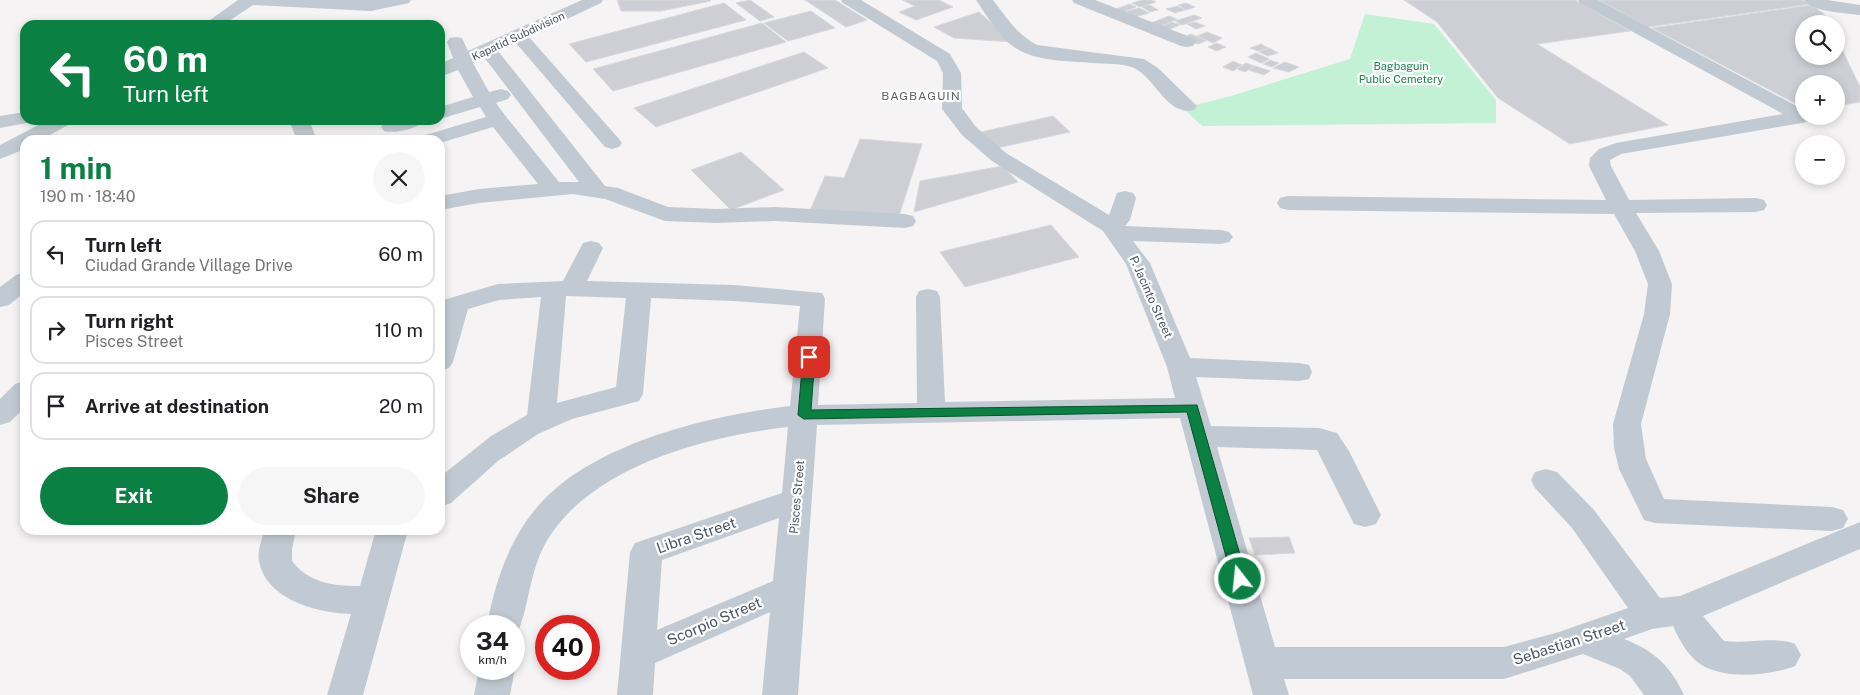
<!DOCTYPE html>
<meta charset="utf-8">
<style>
body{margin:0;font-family:"Public Sans",sans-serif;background:#f6f6f6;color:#202124;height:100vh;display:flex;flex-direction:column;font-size:19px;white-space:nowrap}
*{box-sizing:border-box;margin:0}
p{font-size:16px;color:#757577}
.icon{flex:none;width:28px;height:28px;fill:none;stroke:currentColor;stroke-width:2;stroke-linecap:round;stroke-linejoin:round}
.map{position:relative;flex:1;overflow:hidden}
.sheet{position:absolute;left:20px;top:135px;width:425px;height:400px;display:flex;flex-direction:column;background:#fff;border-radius:15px;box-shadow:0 2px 8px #0003}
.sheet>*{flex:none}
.hud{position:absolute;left:20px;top:20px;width:425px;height:105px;border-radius:15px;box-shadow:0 2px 8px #0003;background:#0b8043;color:#fff;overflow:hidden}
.tools{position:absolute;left:1795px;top:15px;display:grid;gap:10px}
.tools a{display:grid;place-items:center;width:50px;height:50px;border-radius:50%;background:#fff;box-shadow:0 2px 8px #0003;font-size:25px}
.speed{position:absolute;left:460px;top:615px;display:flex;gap:10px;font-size:25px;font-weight:700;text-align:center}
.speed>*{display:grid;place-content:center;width:65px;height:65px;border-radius:50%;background:#fff;box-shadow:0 2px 8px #0003;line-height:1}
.speed small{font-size:12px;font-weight:400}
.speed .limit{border:8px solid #d22;background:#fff;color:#111}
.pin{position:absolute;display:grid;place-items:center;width:42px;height:42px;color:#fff;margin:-21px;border-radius:10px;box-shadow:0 2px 8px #0006}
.me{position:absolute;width:55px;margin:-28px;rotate:344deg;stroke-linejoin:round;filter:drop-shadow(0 0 4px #0008)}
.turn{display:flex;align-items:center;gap:18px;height:105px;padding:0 20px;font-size:22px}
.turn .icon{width:65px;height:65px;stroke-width:2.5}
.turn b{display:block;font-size:35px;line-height:42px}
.round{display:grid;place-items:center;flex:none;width:52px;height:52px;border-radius:26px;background:#f6f6f6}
.overview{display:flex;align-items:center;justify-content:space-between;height:85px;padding:0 20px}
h1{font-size:30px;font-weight:700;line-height:38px;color:#0b8043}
.cta{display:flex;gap:10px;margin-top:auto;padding:10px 20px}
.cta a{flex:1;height:58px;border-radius:30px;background:#0b8043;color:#fff;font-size:20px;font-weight:700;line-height:58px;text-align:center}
.cta a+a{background:#f6f6f6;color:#202124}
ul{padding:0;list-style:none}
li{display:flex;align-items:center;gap:15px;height:68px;margin:0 10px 8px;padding:0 10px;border:2px solid #e0e0e0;border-radius:15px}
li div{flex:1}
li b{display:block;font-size:19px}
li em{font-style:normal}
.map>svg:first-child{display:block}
.green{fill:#c3f1d5}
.building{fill:#cdcfd5;stroke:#d7d9de}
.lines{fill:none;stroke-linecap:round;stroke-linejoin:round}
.minor{fill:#c1cad2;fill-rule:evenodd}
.route{fill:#0b8043;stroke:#07532c}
.labels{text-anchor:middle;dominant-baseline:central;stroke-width:4.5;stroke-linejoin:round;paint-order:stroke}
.far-street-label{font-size:11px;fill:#4a5661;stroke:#fff}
.far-park-label{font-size:11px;fill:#17864f;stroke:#fff}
.far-quarter-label{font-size:12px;letter-spacing:1px;fill:#5f6368;stroke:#fff}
.street-label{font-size:12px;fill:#4a5661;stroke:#fff}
.near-street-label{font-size:15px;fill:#4a5661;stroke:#fff}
</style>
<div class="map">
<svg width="1860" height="695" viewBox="0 0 1860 695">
<rect width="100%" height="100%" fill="#f5f3f3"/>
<path class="green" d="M1365,14l69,10 62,76v23l-294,3 -19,-18 48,-12 119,-37z"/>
<path class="building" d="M617,0h93l1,1 -50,10h-40z
M750,0l24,17 -14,4 -24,-18z
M805,0h30l32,20 -21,7z
M902,0h37l14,7 -37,13 -17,-8 16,-6z
M1143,0h9l4,2 -16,5 -8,-4z
M1404,0h171l55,31 -93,13 131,81 -98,19 -72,-46 -61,-76z
M1599,0h202l10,4 -163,23z
M724,3l22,17 -160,42 -17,-18z
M1186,3l9,4 -9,3 -8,-5z
M1130,4l6,3 -13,5 -7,-3z
M1150,5l8,5 -8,2 -8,-5z
M1812,5l14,11 4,8h-26v32h32v-19l24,50v15l-24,4v-22h-32v24l-152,-80z
M1177,6l8,4 -10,3 -9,-4z
M1139,8l10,5 -14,4 -10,-5z
M811,11l24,17 -47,13 -24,-18z
M979,12l33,30 -58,-4 -20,-11z
M1194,15l8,3 -20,7 -7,-4z
M1169,16l8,3 -18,8 -8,-4z
M1172,22l8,3 -12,5 -8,-3z
M1195,22l10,4 -9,3 -9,-5z
M762,23l24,19 -173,49 -20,-22z
M1207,32l15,6 -9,5 -16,-7z
M1191,34l15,7 -8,3 -16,-6z
M1216,43l10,4 -9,4 -9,-4z
M1261,44l7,4 -10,3 -8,-3z
M1269,48l9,5 -10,3 -9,-4z
M804,52l24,16 -172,59 -22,-19z
M1256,53l13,6 -8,4 -13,-6z
M1270,60l9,3 -7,4 -9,-3z
M1233,61l9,4 -9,6 -10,-4z
M1285,62l14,5 -10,5 -16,-4z
M1246,63l8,3 -9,6 -8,-3z
M1255,66l15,5 -6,4 -15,-5z
M1053,116l17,16 -73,16 -16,-16z
M860,139l62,5 -24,75 -88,-8 15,-35 19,2z
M741,152l43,38 -53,20 -40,-40z
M1003,166l15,16 -104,30 6,-31z
M1051,225l28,32 -114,30 -25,-35z
M1289,537l6,16 -40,2 -6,-17z"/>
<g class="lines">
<path class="minor" d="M238,0h173l-2,3 -38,8 -118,-6 -30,20h-20z
M582,0h21l-2,3 -72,34 90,102 3,4 -3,4 -7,2 -7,-2 -89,-104 -18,8 107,135 13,2 50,19 48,2 59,-2 130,7 8,2 3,5 -3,5 -8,2 -130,-7 -59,2 -51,-2 -60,-22 -32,-5 -94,9 -39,7v-14l39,-7 59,-5 -45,-57 -53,16v-3h-21l3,-4 64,-19 -6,-10 -40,12v-12l33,-10 -15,-27 -18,7v-13l13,-6 -6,-16 3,-4 6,-1 6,1 6,13zM484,57l95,125h-20l-55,-68 -8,-11 12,-4 3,-4 -3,-4 -7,-2 -12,3 -16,-29z
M841,0h20l89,54 11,19 1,35 14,19 30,26 103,62 8,-22 8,-2 8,2 3,5 -6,22 -5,6 96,4 8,2 4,5 -4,5 -8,2 -88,-3 17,22 40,95 109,5 10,2 3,7 -3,7 -10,2 -103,-4 15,49 108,2 18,5 12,18 32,64 -5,9 -11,3 -11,-3 -37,-74 -100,-3 58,200h229l55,-15 69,-24 -56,-80 -37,-40 -4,-8 4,-8 11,-3 11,3 37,38 66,88 20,-2 180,-74v27l-157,67 21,25c24,3 49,-5 71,3l6,11 -6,11c-26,10 -70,14 -95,-2 -13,-9 -21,-25 -27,-38l-21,3 -28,10c29,11 47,27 60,56h-40l-14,-19 -10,-7 -37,-15 -79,25h-220l5,16h-36l-73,-277 -363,7 -19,270h-36l8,-83 -115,51 -2,32h-36l13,-143 5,-9 147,-50 6,-66c-82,9 -202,40 -244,119 -15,29 -15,62 -28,91h-2v-11h-27c7,-42 23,-89 52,-121 54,-62 172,-90 251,-99l10,-100 -66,-5 -83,-3 -8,96 -4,7 -67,18 -34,15 -40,27 -47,42 -11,4v-30l51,-41 36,-21 14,-118 -42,3 -31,9 -15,53 -4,6 -9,3v-70l58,-17 65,-3 20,-38 8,-2 8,2 4,5 -16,33 147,4 88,8 3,6 -7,106 99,-2 -1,-106 3,-6 9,-2 9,2 3,6 5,105 230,-4 -8,-31 -41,-103 -23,-33 -111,-70 -30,-26 -20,-26 1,-36 -6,-12 -94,-58zM566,296l60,2 -10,89 -59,16zM779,518l-6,63 -116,49 5,-70z
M976,0h17c13,17 24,35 44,45l107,14 14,9 39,38 -3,4c-26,7 -39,-32 -60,-42 -11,-5 -29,-4 -42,-5 -24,-2 -57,-1 -78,-16 -15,-10 -27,-31 -38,-47z
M1072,0h23l98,38 3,4 -3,4 -6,1 -6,-1 -107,-43z
M1578,0h20l206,110v6l8,1 -3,4 -7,2 -181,31 -11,6 1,6 18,34 127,-2 8,2 3,5 -3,5 -8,2 -120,1 23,38 13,33 -2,30 -29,110 5,35 18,40 168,8 11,3 5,9 -5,9 -11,3 -177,-8 -11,-3 -25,-51 -5,-21 -1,-24 31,-110 4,-30 -13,-33 -21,-37 -326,-4 -8,-2 -3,-5 3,-5 8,-2 318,4 -17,-34 1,-8 9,-9 17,-6 167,-29 -203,-111z
M1804,0h23l33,5v10c-14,-2 -48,-3 -56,-15z
M25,112v8h8l-1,2 -32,6v-12z
M48,120h25l-3,4 -29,16h-16v9l-25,10v-14z
M289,120h20l8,20h-20z
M394,120h31c-7,9 -31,14 -41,11l-3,-4 3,-4z
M25,272v20l-16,13 -9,2v-20l16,-12z
M25,381v26l-15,15 -10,3v-26l15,-15z
M264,530h32l-4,19v12c17,22 41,25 68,25l16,-56h32l-45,165h-36l24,-81c-33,-1 -85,-14 -92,-53 -2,-10 3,-21 5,-31z
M514,667l1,2 -5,26h-36l5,-26h35z"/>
</g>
<path class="route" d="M809,353l6,4 -4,53 386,-5 50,174 -2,4 -5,2 -6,-2 -2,-4 -45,-167 -383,7 -6,-4 5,-58z"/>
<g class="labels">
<g class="far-street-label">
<text transform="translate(518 36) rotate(-25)">Kapatid Subdivision</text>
</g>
<g class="far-park-label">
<text x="1401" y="66">Bagbaguin<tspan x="1401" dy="13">Public Cemetery</tspan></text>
</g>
<g class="far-quarter-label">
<text x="921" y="96">BAGBAGUIN</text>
</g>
<g class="street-label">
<text transform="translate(1151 297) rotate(66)">P. Jacinto Street</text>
<text transform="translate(797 497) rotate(-85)">Pisces Street</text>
</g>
<g class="near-street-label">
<text transform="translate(696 535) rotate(-19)">Libra Street</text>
<text transform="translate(714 621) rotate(-23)">Scorpio Street</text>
<text transform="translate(1569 642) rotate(-18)">Sebastian Street</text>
</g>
</g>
</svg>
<div class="tools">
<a><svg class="icon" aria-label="search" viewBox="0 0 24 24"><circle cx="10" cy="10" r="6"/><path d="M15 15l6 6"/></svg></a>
<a>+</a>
<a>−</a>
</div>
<div class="speed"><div>34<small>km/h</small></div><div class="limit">40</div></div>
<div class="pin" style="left:809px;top:357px;background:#d93025"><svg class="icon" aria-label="arrive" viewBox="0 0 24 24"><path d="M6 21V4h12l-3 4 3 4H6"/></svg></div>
<svg class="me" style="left:1240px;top:579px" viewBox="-20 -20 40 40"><circle r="17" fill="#0b8043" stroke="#fff" stroke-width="3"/><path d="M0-11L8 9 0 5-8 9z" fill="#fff"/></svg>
<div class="hud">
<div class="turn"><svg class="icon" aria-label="left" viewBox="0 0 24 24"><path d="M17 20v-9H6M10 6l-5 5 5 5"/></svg><div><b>60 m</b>Turn left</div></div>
</div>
<section class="sheet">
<div class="overview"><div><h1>1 min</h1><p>190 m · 18:40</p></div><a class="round"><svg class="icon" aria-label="close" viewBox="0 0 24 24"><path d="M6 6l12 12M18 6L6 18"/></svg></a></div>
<ul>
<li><svg class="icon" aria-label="left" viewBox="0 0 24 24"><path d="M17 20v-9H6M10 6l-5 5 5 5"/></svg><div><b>Turn left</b><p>Ciudad Grande Village Drive</p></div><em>60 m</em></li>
<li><svg class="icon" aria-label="right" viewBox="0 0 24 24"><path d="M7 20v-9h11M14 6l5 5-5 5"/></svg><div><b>Turn right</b><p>Pisces Street</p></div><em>110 m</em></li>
<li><svg class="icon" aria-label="arrive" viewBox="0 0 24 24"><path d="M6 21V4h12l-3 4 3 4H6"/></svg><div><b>Arrive at destination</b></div><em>20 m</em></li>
</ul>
<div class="cta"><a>Exit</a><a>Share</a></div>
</section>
</div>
